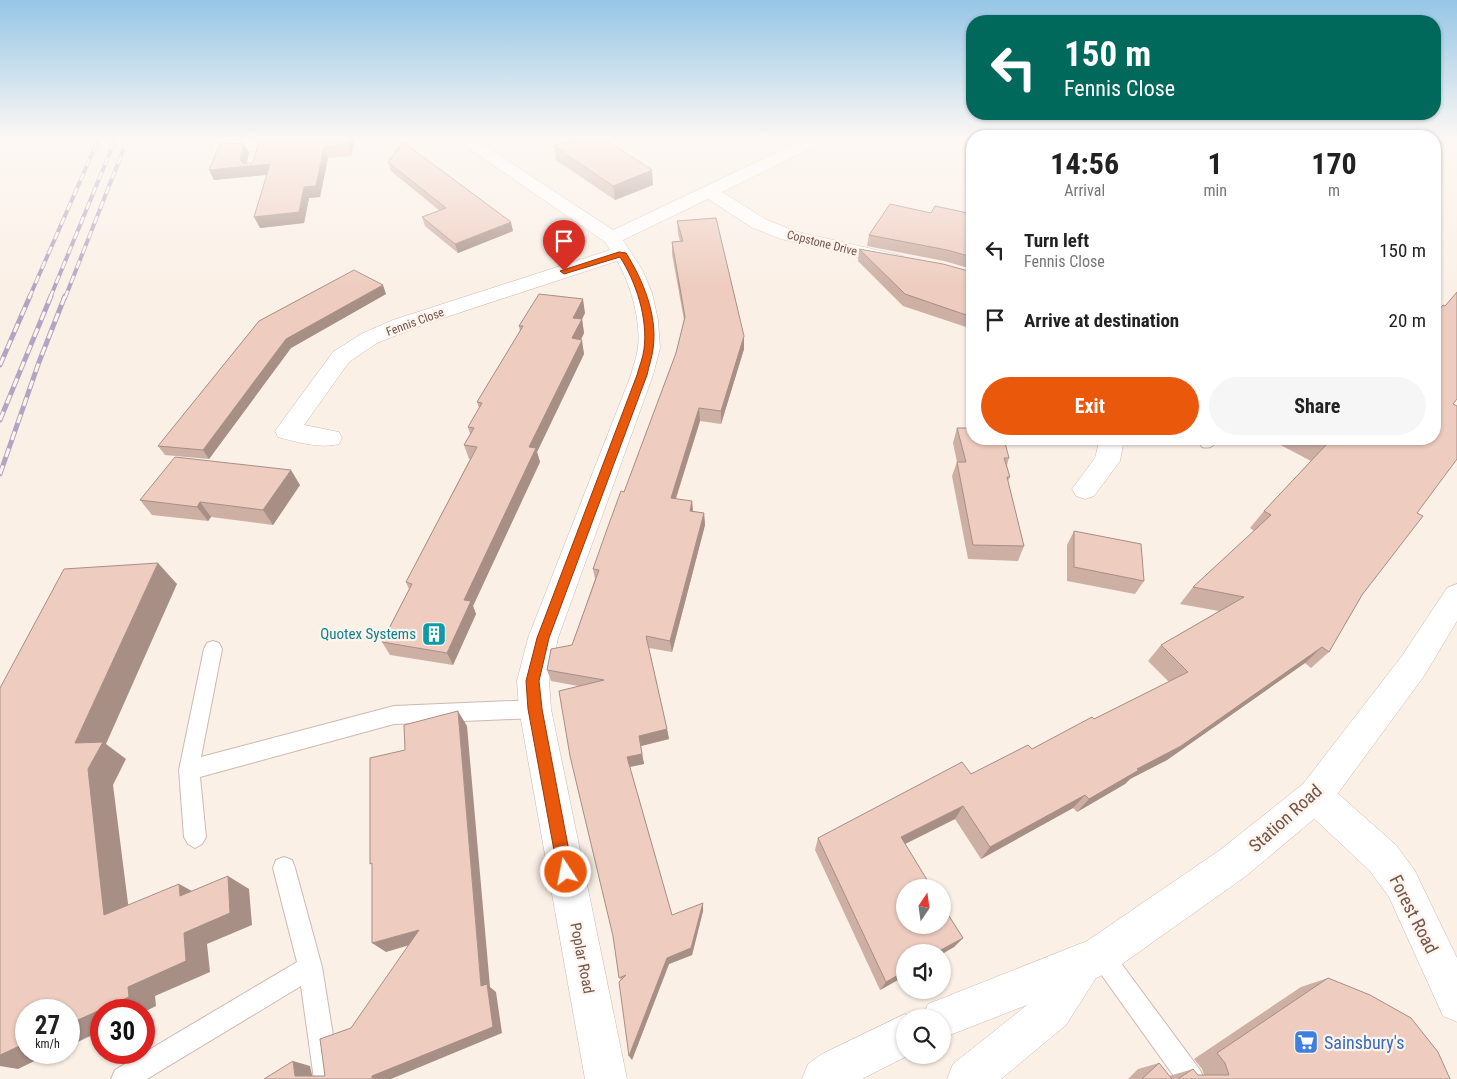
<!DOCTYPE html>
<style>
body{margin:0;font-family:"Roboto Condensed",sans-serif;background:#f6f6f6;color:#222;height:100vh;display:flex;flex-direction:column;font-size:19px;white-space:nowrap}
*{box-sizing:border-box;margin:0}
p{font-size:16px;color:#767676}
.icon{flex:none;width:28px;height:28px;fill:none;stroke:currentColor;stroke-width:2;stroke-linecap:round;stroke-linejoin:round}
.map{position:relative;flex:1;overflow:hidden}
.side{position:absolute;left:966px;top:130px;width:475px;height:315px;display:flex;flex-direction:column;background:#fff;border-radius:20px;box-shadow:0 1px 4px #0004}
.side>*{flex:none}
.top-card{position:absolute;left:966px;top:15px;width:475px;height:105px;border-radius:20px;box-shadow:0 1px 4px #0004;background:#00695c;color:#fff;overflow:hidden}
.needle{width:32px;rotate:13deg}
.buttons{position:absolute;left:896px;top:879px;display:grid;gap:10px}
.buttons a{display:grid;place-items:center;width:55px;height:55px;border-radius:50%;background:#fff;box-shadow:0 1px 4px #0004;font-size:25px}
.speed{position:absolute;left:15px;top:999px;display:flex;gap:10px;font-size:25px;font-weight:700;text-align:center}
.speed>*{display:grid;place-content:center;width:65px;height:65px;border-radius:50%;background:#fff;box-shadow:0 1px 4px #0004;line-height:1}
.speed small{font-size:12px;font-weight:400}
.speed .limit{border:8px solid #d22;background:#fff;color:#111}
.pin{position:absolute;display:grid;place-items:center;width:42px;height:42px;color:#fff;margin:-51px -21px;border-radius:50% 50% 50% 0;rotate:-45deg;box-shadow:0 0 5px #0007}
.pin .icon{rotate:45deg}
.me{position:absolute;width:55px;margin:-28px;rotate:349deg;stroke-linejoin:round;filter:drop-shadow(0 0 4px #0008)}
.turn{display:flex;align-items:center;gap:18px;height:105px;padding:0 15px;font-size:22px}
.turn .icon{width:65px;height:65px;stroke-width:2.5}
.turn b{display:block;font-size:35px;line-height:42px}
.eta{display:flex;justify-content:space-evenly;align-items:center;height:85px;text-align:center}
.eta b{font-size:30px;font-weight:700;line-height:35px}
.button{display:flex;gap:10px;margin-top:auto;padding:10px 15px}
.button a{flex:1;height:58px;border-radius:30px;background:#ea580c;color:#fff;font-size:20px;font-weight:700;line-height:58px;text-align:center}
.button a+a{background:#f6f6f6;color:#222}
ul{padding:0;list-style:none}
li{display:flex;align-items:center;gap:15px;height:70px;padding:0 15px}
li div{flex:1}
li b{display:block;font-size:19px}
li em{font-style:normal}
.map>svg:first-child{display:block}
.lines{fill:none;stroke-linecap:round;stroke-linejoin:round}
.service-casing{stroke:#cdb9b0;stroke-width:2}
.minor-casing{stroke:#cdb9b0;stroke-width:1}
.secondary-casing{stroke:#d0b8ad;stroke-width:1}
.service{fill:#fff;fill-rule:evenodd}
.minor{fill:#fff;fill-rule:evenodd}
.secondary{fill:#fff;fill-rule:evenodd}
.rail-far1-casing{stroke:#b1a5c3;stroke-width:4}
.rail-casing{stroke:#b1a5c3;stroke-width:5}
.rail-far1{stroke:#fef4ec;stroke-width:2.5;stroke-dasharray:8;stroke-linecap:butt}
.rail{stroke:#fef4ec;stroke-width:3;stroke-dasharray:9;stroke-linecap:butt}
.wall{fill:#cdafa4}
.shaded-wall{fill:#a78f86}
.building{fill:#eeccbf;stroke:#a78f86}
.route{fill:#ea580c;stroke:#983908}
.labels{text-anchor:middle;dominant-baseline:central;stroke-width:4.5;stroke-linejoin:round;paint-order:stroke}
.far-street-label{font-size:12px;fill:#72554d;stroke:#fef4ec}
.culture-label{font-size:15px;fill:#0d838f;stroke:#fef4ec;text-anchor:end}
.street-label{font-size:15px;fill:#72554d;stroke:#fef4ec}
.near-street-label{font-size:18px;fill:#72554d;stroke:#fef4ec}
.near-shop-label{font-size:18px;fill:#366cbe;stroke:#fef4ec;text-anchor:start}
</style>
<div class="map">
<svg width="1457" height="1079" viewBox="0 0 1457 1079">
<rect width="100%" height="100%" fill="#faf0e6"/>
<g class="lines">
<defs>
<path id="service" d="M1202,439h16c-4,7 -8,10 -16,8l-2,-4z
M213,641l6,2 3,6 -21,108 193,-51 141,-6 7,3 3,6 -3,6 -7,3 -141,6 -194,53 6,60 -4,7 -7,4 -7,-4 -4,-7 -5,-67 25,-121 3,-6z
M284,857l8,3 3,8 27,99 18,112h-26l-13,-93 -154,93h-36l4,-9 182,-108 -24,-94 3,-8z
M1101,943l8,4 91,123 4,9h-28l-83,-116 -4,-8 4,-8z"/>
<path id="minor" d="M260,138h23c-10,15 -47,14 -63,15l-6,-1 -2,-4 2,-4 6,-1z
M454,138h19l140,92 194,-92h21l-2,3 -104,51 43,27 29,12 109,25 3,4 -3,4 -7,2 -115,-27 -30,-12 -43,-28 -85,41 20,31 9,22 6,27 2,28 -7,27 -95,263 -9,43 2,28 76,370h-42l-66,-370 -2,-28 11,-43 103,-263c2,-9 6,-18 7,-27 3,-27 -7,-64 -21,-87l-192,63 -48,19 -28,19 -45,63 35,7 3,6 -3,6c-18,5 -43,-2 -61,-7l-3,-6 58,-79 28,-18 32,-14 217,-70 -5,-8z
M1100,439h24l-4,22 -26,35 -9,3 -9,-3 -4,-7 23,-31z
M1315,779l12,5 69,61 19,26 42,87v64l-14,-6 -54,-119 -19,-26 -67,-63 -5,-12 5,-12z"/>
<path id="secondary" d="M1457,584v37l-33,55 -97,132 -81,68 -131,93 -19,9 -30,47 -65,54h-54l6,-15 74,-59 -85,33v-20h-20l6,-14 159,-63 133,-91 83,-66 99,-128 45,-68z
M905,1014l7,4h-7v37h4l-47,24h-60l6,-15 14,-10z"/>
</defs>
<use href="#service" class="service-casing"/>
<use href="#minor" class="minor-casing"/>
<use href="#secondary" class="secondary-casing"/>
<use href="#service" class="service"/>
<use href="#minor" class="minor"/>
<use href="#secondary" class="secondary"/>
<defs>
<path id="rail-far1" d="M29,298l70,-160
M50,298l66,-160
M65,298l63,-160"/>
<path id="rail" d="M0,365l30,-69
M0,420l51,-124
M0,474l39,-112 26,-66"/>
</defs>
<use href="#rail-far1" class="rail-far1-casing"/>
<use href="#rail" class="rail-casing"/>
<use href="#rail-far1" class="rail-far1"/>
<use href="#rail" class="rail"/>
</g>
<path class="wall" d="M264,138h91l-4,18 -23,2 -8,39 -11,1 -5,25 -44,5 7,-53 -53,5 -5,-10 40,-17 -2,10h4l3,-3z
M554,146l99,39 -38,15 -59,-40z
M388,162l125,69 -55,22 -33,-27 -3,-9 18,-6 -49,-40z
M931,213l41,1v55l-28,-8 -77,-15 2,-11z
M677,221l67,128 -23,75 -21,-3 -24,78 16,2 1,10 11,2 1,12 -33,127 -23,-4 18,81 2,10 -28,7 3,18 -14,3 42,148 31,-4 -11,44 -23,9 -37,96 -54,-374 -27,-5 -4,-11 25,-25 23,-66 -2,-10 31,-77 52,-139 8,-33 -12,-66v-12l8,-1 -2,-7z
M859,249l113,23v57l-69,-23 -45,-45z
M386,294l-95,54 -82,111 -44,-4 -7,-9 101,-125z
M585,313l-3,6 2,14 -3,7 3,14 -47,98 3,10 -67,144 3,8 -23,51 -63,-10 -8,-13 27,-53 -3,-7 64,-123h-1l-5,-14 6,-11 -2,-7 11,-19 -2,-6 43,-71 -1,-5z
M1453,404l-36,109 -55,82 -33,57 -18,16 -6,-5 -138,97 -37,19 -5,5 -48,28 -4,-4 -92,51 -26,-40 -50,25 58,94 -9,9 -12,7v-2h-37v24l-25,14 -65,-140 3,-12 214,-89 62,-30 75,-37 -21,-21 13,-16 58,-34 -39,-7 13,-17 61,-56 -4,-3 14,-17 47,-50 -42,-22h166z
M957,428l52,30 -2,7 3,12 -2,4 16,65 -6,15 -50,-2 -16,-83 5,-14 -4,-19z
M300,485l-27,40 -62,-8 -3,4 -56,-6 -12,-15z
M1074,531l70,50 -9,13 -68,-13v-36z
M1328,978l122,101h-322l10,-10 21,-6 10,13 24,-7 5,6h6l-2,-6 -8,-10 107,-72z"/>
<path class="shaded-wall" d="M230,138h14l-13,2z
M349,138h6l-4,18 -3,-11z
M244,143l5,10 -3,13 24,-2 5,10 -61,6 -5,-10 31,-10z
M324,147l4,11 -8,39 -11,1 -5,25 -44,5 -6,-11z
M652,170l1,15 -38,15 -2,-14z
M511,222l2,9 -55,22 -3,-9z
M383,285l3,9 -95,54 -82,111 -6,-9 83,-111z
M583,299l2,14 -3,6 2,14 -9,19 -3,-14 1,-20z
M744,336v13l-23,75v-13z
M582,340l2,14 -47,98 3,10 -67,144 3,8 -23,51 -6,-12 17,-53 65,-153z
M699,408l1,13 -28,89 -1,-12z
M291,470l9,15 -27,40 -10,-15z
M692,501l1,12 -3,-2z
M200,502l11,15 -3,4 -11,-14z
M704,513l1,12 -33,127 -2,-11z
M158,563l19,21 -71,160 20,15 -13,26 18,142 -27,-12 -29,-172z
M1322,647l-17,16 -138,97 -37,19 -5,5 -48,28 12,-13z
M458,711l9,15 23,261 6,5 6,41 -111,46h-19v-3l109,-90z
M667,729l2,10 -28,7 -2,-10z
M642,754l2,10 -15,3 -2,-10z
M1085,795l-12,13 -92,51 9,-12z
M963,806l-8,13 -60,30 6,-12z
M228,876l21,13 3,36 -45,19 3,28 -55,24 1,10 -12,6v-2h-43v21l-32,15v-22l59,-37 56,-54z
M179,884l24,13 -23,-1z
M703,903v8l-11,44 -23,9 -37,96 -3,-4 38,-98z
M419,930l11,9 -44,13 -14,-9z
M963,938l-9,9 -12,7v-2h-5z
M905,971v5l-25,14 6,-8z
M26,1043v9h27l-35,17 -18,-3v-11z
M293,1061l17,5 3,13 -18,-3z"/>
<path class="building" d="M264,138h85l-1,7 -24,2 -8,39 -12,1 -5,25 -45,5 16,-53 -61,6 11,-26 24,-1 -4,17 3,3h8l3,-3 5,-20z
M578,138h25l49,32 -39,16 -59,-40z
M403,142l108,80 -56,22 -33,-27 24,-9 -58,-46z
M890,204l41,9 4,-7 37,8v43l-25,-7 -78,-15z
M716,218l28,118 -23,75 -22,-3 -28,90 21,3 -2,10 14,2 -34,128 -24,-5 21,93 -28,7 3,18 -15,3 45,158 31,-12 -12,45 -24,10 -38,98 -10,-74 7,-7 -7,3 -6,-42 -43,-180 -11,-65 45,-11 -57,-10 4,-21 21,-4 27,-75 -6,-1 13,-37 15,-41 3,1 52,-139 9,-36 -13,-75 11,-1 -6,-20z
M859,249l84,15 29,8v45l-67,-23z
M354,270l29,15 -97,54 -83,111 -45,-4 101,-125z
M1457,292v107l-4,5 4,2v53l-40,54 6,3 -61,79 -33,57 -7,-5 -141,99 -44,23 2,1 -50,29 -4,-4 -95,52 -27,-41 -62,31 31,51h-27v37h37v-20l21,33 -26,14h-32v19l-19,11 -68,-144 144,-76 9,12 57,-29 4,4 60,-32 2,2 94,-47 -27,-27 83,-48 -51,-10 78,-72 -7,-4 63,-67 -10,-5h118v-125l8,-9 2,1z
M539,294l44,5 -10,19 9,1 -10,19 10,2 -53,107 7,1 -72,152 7,1 -24,52 -65,-11 30,-58 -6,-2 71,-135 -13,-2 10,-17 -6,-1 14,-24 -5,-1 46,-76h-4z
M957,428h15v11h32l5,19h-5l6,19h-3l17,69 -51,-1 -16,-83h9z
M175,457l116,13 -28,40 -63,-8 -3,5 -57,-7z
M1074,531l67,13 3,37 -70,-14z
M158,563l-83,180 28,-1 -15,27 16,146 75,-31 1,12 48,-20 2,37 -46,20 2,28 -58,26 1,10 -60,27v-14h-43v33l-26,12v-367l64,-119z
M458,711l23,275 6,-2 6,43 -121,49v3h-108l29,-18 2,15h30l-5,-37 31,-11 68,-98 -47,13v-80l-2,1v-106l35,-8 -1,-25z
M1328,978l42,17 41,23 27,34 12,27h-272l15,-10 5,6h31l-4,-12 -8,-10z
M1159,1063l13,16h-30z"/>
<linearGradient id="sky" x2="0" y2="1"><stop stop-color="#96c6e6"/><stop offset="0.48" stop-color="#fdf8f4"/><stop offset="1" stop-color="#fdf8f4" stop-opacity="0"/></linearGradient>
<rect width="1457" height="289" fill="url(#sky)"/>
<path class="route" d="M619,252l7,1c17,27 32,63 27,96 -1,8 -4,17 -6,26l-98,263 -10,43 3,28 31,163 -2,5 -5,2 -6,-2 -2,-5 -30,-163 -2,-28 11,-43 100,-263c2,-8 6,-17 7,-26 4,-31 -8,-67 -24,-92l-56,17 -4,-3z"/>
<defs>
<symbol id="building-square" viewBox="-11 -11 22 22"><rect x="-9" y="-9" width="18" height="18" rx="4" fill="#0f9aa8" stroke="#fef4ec"/><path d="M-4-6H4V6H1V3H-1V6H-4ZM-2.5-4.3h1.7v1.8h-1.7ZM.8-4.3h1.7v1.8H.8ZM-2.5-1h1.7V.8h-1.7ZM.8-1h1.7V.8H.8Z" fill="#fff"/></symbol>
<symbol id="supermarket-square" viewBox="-11 -11 22 22"><rect x="-9" y="-9" width="18" height="18" rx="4" fill="#3f7fe0" stroke="#fef4ec"/><path d="M-6-5.5h2.5l.6 2H6L4.5 2H-2.5L-4.4-4H-6ZM-1.5 3.2a1.3 1.3 0 1 0 .1 0ZM3 3.2a1.3 1.3 0 1 0 .1 0Z" fill="#fff"/></symbol>
</defs>
<g fill-rule="evenodd">
<use href="#building-square" x="420" y="620" width="28" height="28"/>
<use href="#supermarket-square" x="1292" y="1028" width="28" height="28"/>
</g>
<g class="labels">
<g class="far-street-label">
<text transform="translate(822 243) rotate(14)">Copstone Drive</text>
<text transform="translate(415 322) rotate(-20)">Fennis Close</text>
</g>
<g class="culture-label">
<text x="416" y="634">Quotex Systems</text>
</g>
<g class="street-label">
<text transform="translate(582 958) rotate(79)">Poplar Road</text>
</g>
<g class="near-street-label">
<text transform="translate(1285 818) rotate(-42)">Station Road</text>
<text transform="translate(1414 914) rotate(63)">Forest Road</text>
</g>
<g class="near-shop-label">
<text x="1324" y="1042">Sainsbury's</text>
</g>
</g>
</svg>
<div class="buttons">
<a><svg class="needle" viewBox="-14 -14 28 28"><path d="M0-13l5 13h-10z" fill="#e53935"/><path d="M0 13l5-13h-10z" fill="#767676"/></svg></a>
<a><svg class="icon" aria-label="sound" viewBox="0 0 24 24"><path d="M4 9h4l5-4v14l-5-4H4zM17 9q2 3 0 6"/></svg></a>
<a><svg class="icon" aria-label="search" viewBox="0 0 24 24"><circle cx="10" cy="10" r="6"/><path d="M15 15l6 6"/></svg></a>
</div>
<div class="speed"><div>27<small>km/h</small></div><div class="limit">30</div></div>
<div class="pin" style="left:564px;top:271px;background:#d93025"><svg class="icon" aria-label="arrive" viewBox="0 0 24 24"><path d="M6 21V4h12l-3 4 3 4H6"/></svg></div>
<svg class="me" style="left:566px;top:872px" viewBox="-20 -20 40 40"><circle r="17" fill="#ea580c" stroke="#fff" stroke-width="3"/><path d="M0-11L8 9 0 5-8 9z" fill="#fff"/></svg>
<div class="top-card">
<div class="turn"><svg class="icon" aria-label="left" viewBox="0 0 24 24"><path d="M17 20v-9H6M10 6l-5 5 5 5"/></svg><div><b>150 m</b>Fennis Close</div></div>
</div>
<section class="side">
<div class="eta">
<div><b>14:56</b><p>Arrival</p></div>
<div><b>1</b><p>min</p></div>
<div><b>170</b><p>m</p></div>
</div>
<ul>
<li><svg class="icon" aria-label="left" viewBox="0 0 24 24"><path d="M17 20v-9H6M10 6l-5 5 5 5"/></svg><div><b>Turn left</b><p>Fennis Close</p></div><em>150 m</em></li>
<li><svg class="icon" aria-label="arrive" viewBox="0 0 24 24"><path d="M6 21V4h12l-3 4 3 4H6"/></svg><div><b>Arrive at destination</b></div><em>20 m</em></li>
</ul>
<div class="button"><a>Exit</a><a>Share</a></div>
</section>
</div>
